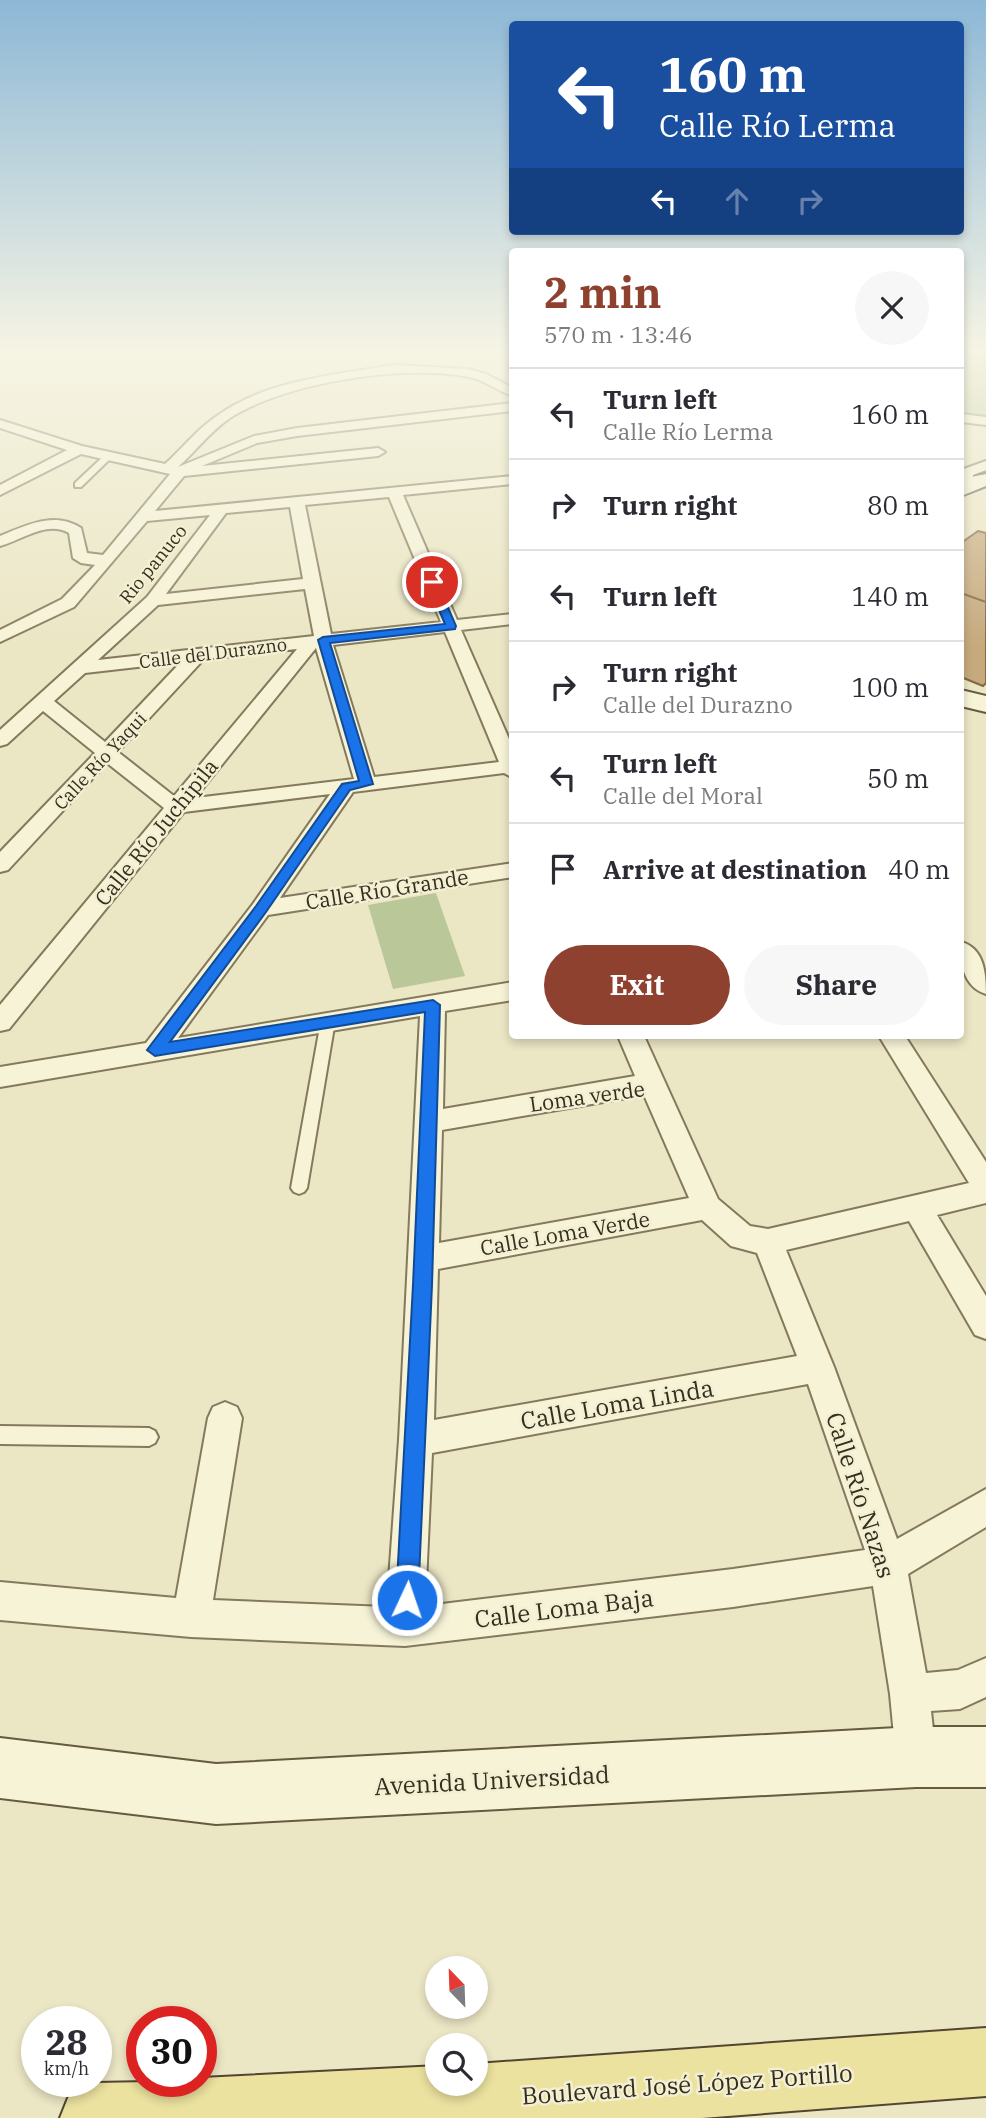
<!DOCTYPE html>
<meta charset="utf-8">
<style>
body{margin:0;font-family:"IBM Plex Serif",serif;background:#f7f7f7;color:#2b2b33;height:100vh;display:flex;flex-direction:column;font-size:26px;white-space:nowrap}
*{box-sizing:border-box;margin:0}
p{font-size:23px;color:#7c7c81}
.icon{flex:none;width:38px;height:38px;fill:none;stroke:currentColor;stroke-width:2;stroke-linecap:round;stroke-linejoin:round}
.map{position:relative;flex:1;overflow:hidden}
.details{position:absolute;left:509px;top:248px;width:455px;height:791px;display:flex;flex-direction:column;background:#fff;border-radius:7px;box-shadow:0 4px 10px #0003}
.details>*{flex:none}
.guide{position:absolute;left:509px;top:21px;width:455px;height:214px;border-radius:7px;box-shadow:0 4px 10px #0003;background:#1a4fa0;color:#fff;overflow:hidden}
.needle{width:46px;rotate:337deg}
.controls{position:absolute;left:425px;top:1956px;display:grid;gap:14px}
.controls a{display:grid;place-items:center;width:63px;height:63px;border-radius:50%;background:#fff;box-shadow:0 4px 10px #0003;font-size:35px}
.speed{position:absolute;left:21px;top:2006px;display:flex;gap:14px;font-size:35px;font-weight:700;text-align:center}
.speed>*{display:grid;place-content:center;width:91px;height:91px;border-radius:50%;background:#fff;box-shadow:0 4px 10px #0003;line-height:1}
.speed small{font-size:18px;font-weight:400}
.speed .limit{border:10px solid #d22;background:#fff;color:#111}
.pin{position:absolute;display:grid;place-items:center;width:60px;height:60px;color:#fff;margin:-30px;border:4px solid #fff;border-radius:50%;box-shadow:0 2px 7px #0007}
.me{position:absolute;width:77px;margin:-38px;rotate:3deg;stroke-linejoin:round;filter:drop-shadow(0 0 5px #0008)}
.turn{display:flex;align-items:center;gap:24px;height:147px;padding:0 35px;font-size:32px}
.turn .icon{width:91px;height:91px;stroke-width:2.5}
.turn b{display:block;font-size:49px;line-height:60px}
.lanes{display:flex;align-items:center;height:66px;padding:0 35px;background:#0003;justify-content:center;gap:35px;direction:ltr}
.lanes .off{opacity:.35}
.round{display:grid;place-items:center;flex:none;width:74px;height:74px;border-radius:37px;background:#f7f7f7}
.head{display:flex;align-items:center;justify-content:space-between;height:119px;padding:0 35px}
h1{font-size:42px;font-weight:700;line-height:52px;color:#8f4130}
.action{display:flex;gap:14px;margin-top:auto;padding:14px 35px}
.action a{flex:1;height:80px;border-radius:42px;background:#8f4130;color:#fff;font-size:28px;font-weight:700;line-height:80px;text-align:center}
.action a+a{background:#f7f7f7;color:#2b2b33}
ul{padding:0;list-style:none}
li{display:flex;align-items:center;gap:21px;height:91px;padding:0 35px;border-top:2px solid #e1e1e2}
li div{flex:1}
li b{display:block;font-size:26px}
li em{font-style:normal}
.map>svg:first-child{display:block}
.green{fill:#bac899}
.building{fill:#c6a97d;stroke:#826844;stroke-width:2}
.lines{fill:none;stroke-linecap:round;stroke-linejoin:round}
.lane-casing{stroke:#84795c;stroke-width:4}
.street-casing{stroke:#84795c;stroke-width:4}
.secondary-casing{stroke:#665a3f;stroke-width:4}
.primary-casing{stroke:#524630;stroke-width:4}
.lane{fill:#f6f3d7;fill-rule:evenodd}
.street{fill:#f6f3d7;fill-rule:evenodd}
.secondary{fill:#f6f3d7;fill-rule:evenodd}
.primary{fill:#ebe29f;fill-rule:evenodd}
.route{fill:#1a73e8;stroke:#114b97;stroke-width:2}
.labels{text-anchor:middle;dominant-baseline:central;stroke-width:5;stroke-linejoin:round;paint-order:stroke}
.far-street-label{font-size:18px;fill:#352e1f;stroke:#f3efd3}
.street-label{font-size:21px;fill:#352e1f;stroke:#f3efd3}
.near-street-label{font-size:24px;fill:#352e1f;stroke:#f3efd3}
</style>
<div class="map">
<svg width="986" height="2118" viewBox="0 0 986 2118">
<rect width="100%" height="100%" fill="#ebe6c4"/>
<path class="green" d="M961,352h25v64l-25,-2z
M436,893l29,83 -72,13 -25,-84z"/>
<path class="building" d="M978,531l8,2v69l-25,-9v-50z
M961,593l25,9v81l-3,3 -22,-9z"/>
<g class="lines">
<defs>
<path id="lane" d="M106,454l7,2 -32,31h-6v-4z
M328,1016l7,5 -28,167 -3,4 -5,2 -5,-2 -3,-4 30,-167z
M0,1426l149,2 6,3 3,6 -3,6 -6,3 -149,-2z"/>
<path id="street" d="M393,365l75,4 18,5 27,14v8c-16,-5 -28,-16 -44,-19 -65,-13 -179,5 -236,39 -21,13 -36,34 -55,51l76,-31 43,-8 216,-25v8l-216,25 -40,7 -55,23 176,-18 7,4 -7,4 -194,20 -29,35 358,-35v8l-110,11 54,125 56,-6v10l-52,6 52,118v30l-9,-5 -151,19 -73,106 233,-35v14l-245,38 -90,123 335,-56v18l-68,11 -2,98 192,-33 -17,-40h26l74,163 32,27 18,3 201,-46 -90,-147h26l81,126v41l-49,12 49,81v43l-11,-4 -66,-114 -123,29 48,117 63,172 89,-50v38l-78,47 18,99 32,-3 28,-12v39l-26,12 -29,2 5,46 -6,14 -14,6 -14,-6 -6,-14 -6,-63 -17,-108 -140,21 -328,39 -214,-9 -191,-17v-38l176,16 32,-180 5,-11 12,-5 12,5 5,11 -29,182 174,7 12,-167 21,-424 -420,71v-20l146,-24 107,-139 77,-110 -146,18 -175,217 -9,2v-26l164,-197 -57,-45 -99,107 -8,2v-20l95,-99 -52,-42 -36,33 -7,2v-16l147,-133 63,-82 -63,6 -73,86 -74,35v-12l62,-31 33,-34 -14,-2 -8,-5 -4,-25c-22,-13 -47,7 -69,13v-10c27,-11 54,-25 81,-8l6,25 16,2 67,-81 -89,-20 -81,41v-10l67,-35 -67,-22v-8l82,26 83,18c18,-16 32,-35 52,-48 49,-36 118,-41 176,-51zM389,497l52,125 -110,12 -26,-129zM290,507l13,72 -137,15 60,-81zM305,589l9,47 -216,24 60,-55zM445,632l54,130 -125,15 -41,-132zM316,648l38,131 -159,19zM297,649l-123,147 -56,-44 86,-93zM181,662l-76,80 -51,-41 31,-28zM644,1095l45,103 -250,45 3,-113zM702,1220l29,26 26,7 40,103 -363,64 4,-151zM808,1384l57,166 -132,19 -308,37 7,-153z
M961,414l25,3v8l-25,-3z
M986,461v9l-13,5 -1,12h-11v-17z
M961,942c23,6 25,31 25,52 -23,-7 -26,-32 -25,-52z"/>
<path id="secondary" d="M986,474v12l-25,10v-17z
M961,690l25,6v16l-25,-6z
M916,1727h70v60h-70l-700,37 -216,-26v-60l216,26z"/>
<path id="primary" d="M986,2028v68l-284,22h-642l10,-25 25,-10 106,-2v-3l237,-12v18h38v-20z"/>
</defs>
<use href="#lane" class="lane-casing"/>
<use href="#street" class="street-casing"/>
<use href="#secondary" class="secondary-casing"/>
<use href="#primary" class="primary-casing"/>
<use href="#lane" class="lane"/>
<use href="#street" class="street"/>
<use href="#secondary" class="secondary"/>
<use href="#primary" class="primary"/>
</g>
<linearGradient id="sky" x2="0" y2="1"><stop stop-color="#8db8d6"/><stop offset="0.54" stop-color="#f6f4e4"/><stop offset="1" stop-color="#f6f4e4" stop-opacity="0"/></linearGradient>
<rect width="986" height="648" fill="url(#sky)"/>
<path class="route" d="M432,579l5,3 19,44 -1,3 -125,14 43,141 -23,6 -84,122 -96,130 263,-42 7,5 -8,280 -14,315 -3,8 -8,4 -8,-4 -3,-8 17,-315 12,-273 -270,44 -8,-6 109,-144 86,-122 17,-3 -41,-141 5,-3 122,-13 -18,-42z"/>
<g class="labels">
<g class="far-street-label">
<text transform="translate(153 564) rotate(-51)">Rio panuco</text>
<text transform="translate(213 653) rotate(-7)">Calle del Durazno</text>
<text transform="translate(100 761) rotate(-47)">Calle Río Yaqui</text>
</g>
<g class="street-label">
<text transform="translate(156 832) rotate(-51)">Calle Río Juchipila</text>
<text transform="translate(387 889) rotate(-9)">Calle Río Grande</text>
<text transform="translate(587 1096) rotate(-8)">Loma verde</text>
<text transform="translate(565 1233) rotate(-10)">Calle Loma Verde</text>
</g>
<g class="near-street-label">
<text transform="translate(617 1404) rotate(-10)">Calle Loma Linda</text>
<text transform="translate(861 1495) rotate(72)">Calle Río Nazas</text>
<text transform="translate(564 1608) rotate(-7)">Calle Loma Baja</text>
<text transform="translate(492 1780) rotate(-3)">Avenida Universidad</text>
<text transform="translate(687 2084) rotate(-4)">Boulevard José López Portillo</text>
</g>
</g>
</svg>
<div class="controls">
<a><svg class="needle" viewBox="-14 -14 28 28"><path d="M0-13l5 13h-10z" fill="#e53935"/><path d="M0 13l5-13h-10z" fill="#7c7c81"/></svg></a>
<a><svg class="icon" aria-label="search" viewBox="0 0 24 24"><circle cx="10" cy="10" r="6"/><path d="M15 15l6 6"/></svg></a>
</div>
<div class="speed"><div>28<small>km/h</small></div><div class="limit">30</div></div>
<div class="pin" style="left:432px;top:582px;background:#d93025"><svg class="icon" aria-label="arrive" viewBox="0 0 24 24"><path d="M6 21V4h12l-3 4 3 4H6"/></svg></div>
<svg class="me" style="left:407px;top:1600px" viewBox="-20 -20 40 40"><circle r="17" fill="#1a73e8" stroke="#fff" stroke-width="3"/><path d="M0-11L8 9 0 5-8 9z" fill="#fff"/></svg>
<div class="guide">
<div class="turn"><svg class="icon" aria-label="left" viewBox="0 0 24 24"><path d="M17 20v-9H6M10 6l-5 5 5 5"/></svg><div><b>160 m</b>Calle Río Lerma</div></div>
<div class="lanes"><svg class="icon" aria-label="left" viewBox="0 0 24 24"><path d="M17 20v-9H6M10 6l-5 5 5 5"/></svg><svg class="icon off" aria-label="ahead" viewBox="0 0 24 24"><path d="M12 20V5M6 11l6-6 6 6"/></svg><svg class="icon off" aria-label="right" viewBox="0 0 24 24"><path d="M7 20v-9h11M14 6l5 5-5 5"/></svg></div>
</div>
<section class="details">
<div class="head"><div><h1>2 min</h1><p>570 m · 13:46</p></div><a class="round"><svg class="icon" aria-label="close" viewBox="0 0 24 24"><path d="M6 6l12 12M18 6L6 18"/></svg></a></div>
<ul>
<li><svg class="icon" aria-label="left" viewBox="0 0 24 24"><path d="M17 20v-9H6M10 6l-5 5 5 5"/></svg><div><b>Turn left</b><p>Calle Río Lerma</p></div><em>160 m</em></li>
<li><svg class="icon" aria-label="right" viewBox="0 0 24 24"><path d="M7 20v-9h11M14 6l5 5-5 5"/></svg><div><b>Turn right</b></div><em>80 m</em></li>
<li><svg class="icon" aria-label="left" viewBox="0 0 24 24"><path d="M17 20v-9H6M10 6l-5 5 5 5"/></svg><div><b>Turn left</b></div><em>140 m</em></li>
<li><svg class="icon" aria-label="right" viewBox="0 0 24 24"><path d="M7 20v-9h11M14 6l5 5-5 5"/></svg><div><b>Turn right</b><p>Calle del Durazno</p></div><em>100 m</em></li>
<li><svg class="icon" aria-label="left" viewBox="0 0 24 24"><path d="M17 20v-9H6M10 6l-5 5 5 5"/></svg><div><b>Turn left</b><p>Calle del Moral</p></div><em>50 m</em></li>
<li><svg class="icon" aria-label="arrive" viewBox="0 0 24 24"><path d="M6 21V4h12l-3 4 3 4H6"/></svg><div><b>Arrive at destination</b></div><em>40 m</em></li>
</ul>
<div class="action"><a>Exit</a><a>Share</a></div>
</section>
</div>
